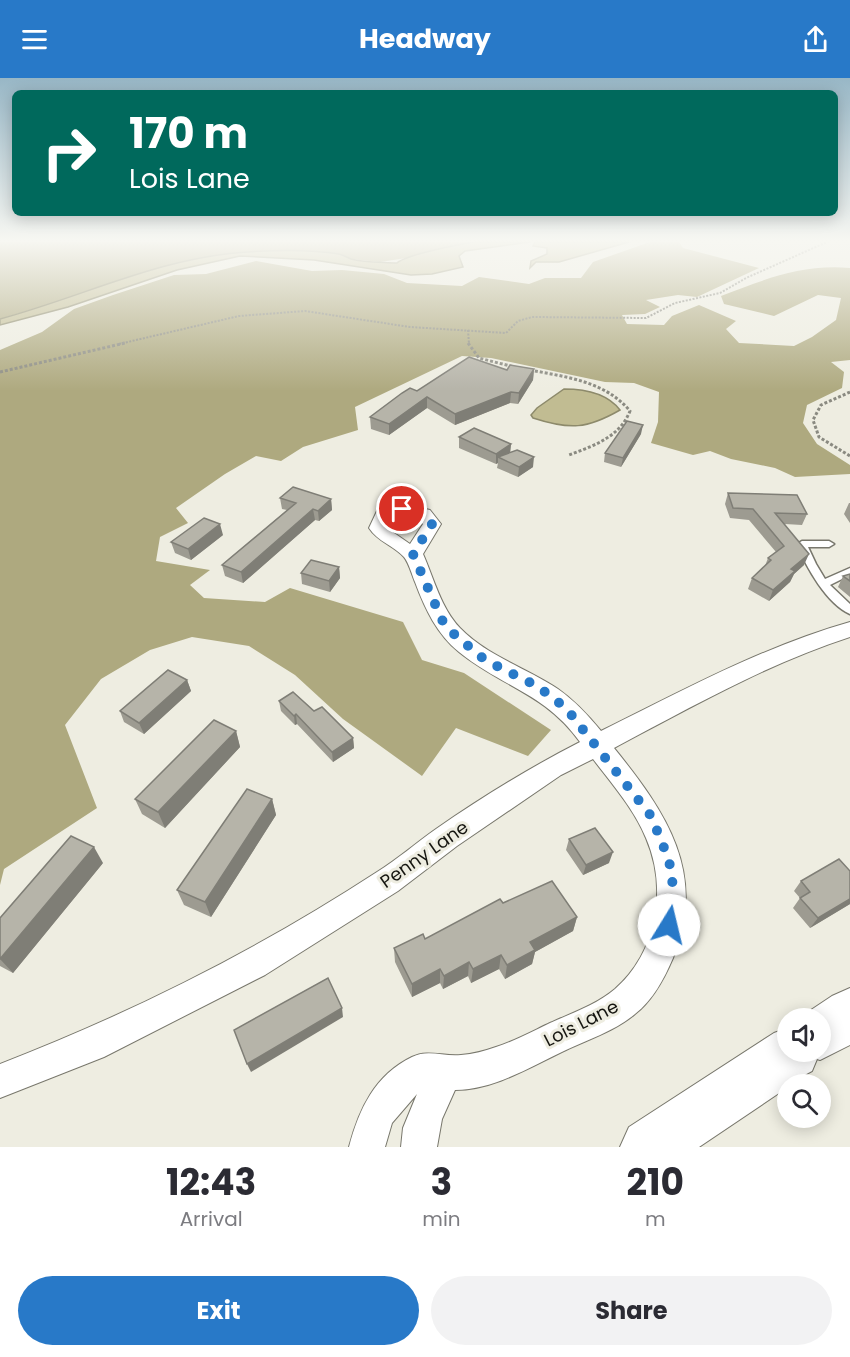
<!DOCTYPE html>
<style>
body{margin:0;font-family:Poppins,sans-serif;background:#f2f2f3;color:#2b2b33;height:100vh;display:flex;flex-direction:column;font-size:22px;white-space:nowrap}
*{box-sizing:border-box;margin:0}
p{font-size:20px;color:#7c7c81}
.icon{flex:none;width:33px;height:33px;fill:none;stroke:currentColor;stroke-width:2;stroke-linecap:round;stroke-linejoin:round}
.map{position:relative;height:1069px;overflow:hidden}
.side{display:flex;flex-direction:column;background:#fff;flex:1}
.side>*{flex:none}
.hud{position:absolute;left:12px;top:12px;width:826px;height:126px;border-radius:9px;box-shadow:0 3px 15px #0003;background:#00695c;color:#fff;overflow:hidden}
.buttons{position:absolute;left:777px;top:930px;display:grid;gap:12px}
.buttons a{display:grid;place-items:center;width:54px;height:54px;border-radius:50%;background:#fff;box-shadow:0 3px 15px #0003;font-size:30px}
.pin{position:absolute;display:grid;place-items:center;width:51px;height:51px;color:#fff;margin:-26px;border:3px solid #fff;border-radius:50%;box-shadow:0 2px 6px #0007}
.me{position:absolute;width:66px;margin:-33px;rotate:9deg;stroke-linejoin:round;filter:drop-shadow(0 0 4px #0008)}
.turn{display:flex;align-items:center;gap:21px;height:126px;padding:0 18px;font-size:27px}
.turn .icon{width:78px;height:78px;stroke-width:2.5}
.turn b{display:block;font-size:42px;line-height:51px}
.eta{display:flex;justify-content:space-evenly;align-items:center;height:102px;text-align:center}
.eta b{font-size:36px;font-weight:700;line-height:42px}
.action{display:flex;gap:12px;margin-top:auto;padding:12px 18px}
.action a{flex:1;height:69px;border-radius:36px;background:#2879c8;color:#fff;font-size:24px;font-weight:700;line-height:69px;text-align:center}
.action a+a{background:#f2f2f3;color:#2b2b33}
header{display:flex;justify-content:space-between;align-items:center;height:78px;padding:0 18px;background:#2879c8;color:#fff;font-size:27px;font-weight:700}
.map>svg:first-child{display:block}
.forest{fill:#aea97f}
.water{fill:#c1bc92;stroke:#8d8a6b;stroke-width:1.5}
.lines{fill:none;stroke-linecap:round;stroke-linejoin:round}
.service-casing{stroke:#78776c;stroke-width:3}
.minor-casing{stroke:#78776c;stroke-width:2}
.trunk-casing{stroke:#78776c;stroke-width:2}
.path-far1{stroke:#8a8a81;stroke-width:2;stroke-dasharray:2 1.5;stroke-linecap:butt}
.path{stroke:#8a8a81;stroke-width:3;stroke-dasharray:3 2;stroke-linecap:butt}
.service{fill:#fff;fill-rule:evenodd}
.minor{fill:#fff;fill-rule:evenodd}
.trunk{fill:#fff;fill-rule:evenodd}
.wall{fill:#9d9b91}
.shaded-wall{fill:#7f7e76}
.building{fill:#b6b4a9;stroke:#7f7e76;stroke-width:1.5}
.route{stroke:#2879c8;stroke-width:10;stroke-dasharray:0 18}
.labels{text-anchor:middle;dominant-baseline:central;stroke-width:6;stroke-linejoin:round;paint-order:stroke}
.near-street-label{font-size:18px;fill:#151510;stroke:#eeede1}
</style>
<header><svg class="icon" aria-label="menu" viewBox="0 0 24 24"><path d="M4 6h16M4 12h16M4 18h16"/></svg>Headway<svg class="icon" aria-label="share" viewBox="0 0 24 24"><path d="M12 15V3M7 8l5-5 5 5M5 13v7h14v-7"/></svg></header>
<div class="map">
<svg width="850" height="1069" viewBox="0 0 850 1069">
<rect width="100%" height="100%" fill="#eeede1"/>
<path class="forest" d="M0,164h475l-38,10 -17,1 -7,4 -33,5 -29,-3 -10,-5 -36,-2 -78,2 -85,19 -72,25 -70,21z
M650,164h29l4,6 76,20 -62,29 -19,-2 -32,5 14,7 -15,7 -23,1 5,9 37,1 8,-9 27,-11 37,16 -10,8 13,14 55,3 18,-9 24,-17 5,-22 -23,-3 -44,21 -50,-12 -3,-8c45,-17 80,-32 129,-28v92l-19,2 13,10 -2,16 -35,17 -4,18 14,21 33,21v9l-55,3 -20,-9 -44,-9 -21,-8 -17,4 -42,-12 7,-21 1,-30 -25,-9 -29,-1 -114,-24 -29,-2 -107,51 3,23 -55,17 -22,14 -25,-5 -31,18 -49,34 12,15 -28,14 -4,24 54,9 -20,15 14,13 61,4 25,-14 113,34 19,38 42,13 87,57 -23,26 -72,-28 -34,48 -79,-57 -48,-44 -46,-29 -57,-9 -42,13 -49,29 -36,46 32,83 -93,61 -4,16v-535l42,-18 32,-23 39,-14 61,-20 32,-1 50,-13 56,10 30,-1 42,4 23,9 55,3 17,-9 50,7 16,-6h36l12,-16z"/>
<path class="water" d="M475,164h55l-65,9 -6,5 4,11 -31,7 -21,1 -97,-15 -74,-4 -63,14 -109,37 -68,18v-6c82,-22 161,-62 247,-67 30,-2 62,-3 92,2 4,1 8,3 12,5 14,4 31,3 46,4 8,-8 63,-19 78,-21z
M535,164h94l-70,20h-23l-6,6 1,-7 16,-7v-6l-14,-2z
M564,311c21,0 43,4 56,21 -33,19 -50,20 -87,8l-2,-3 6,-7z"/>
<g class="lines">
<defs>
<path id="service" d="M802,463h27l5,3 -5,3h-21l8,17 9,15 25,-11v7l-20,10 20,19v10c-23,-10 -44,-47 -53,-70z"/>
<path id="minor" d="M402,426l28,6 11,14 -18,30c11,25 18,54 37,74 27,28 67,40 98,61 17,12 30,26 43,42 81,-40 161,-84 249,-109v15c-83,27 -159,70 -236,111 52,64 94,126 59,210 -9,21 -20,42 -38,56 -20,17 -46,25 -69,36 -34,16 -72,40 -111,40l-13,29 -5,28h-36l2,-19 14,-34 -25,29 -7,24h-36c10,-38 26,-72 63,-90 16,-8 32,0 49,-2 12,-1 24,-4 35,-8 19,-6 37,-16 54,-24 22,-10 46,-18 65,-34 42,-37 53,-100 31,-151 -12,-29 -34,-54 -53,-79l-32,16 -104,71 -59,45 -133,84 -161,82 -104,41v-34c132,-51 259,-115 377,-192 21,-13 39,-29 59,-43 46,-32 95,-62 144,-87 -35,-49 -78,-55 -121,-90 -22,-18 -34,-43 -44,-70 -3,-7 -6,-19 -11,-25 -11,-12 -26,-15 -35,-29l8,-17zM403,436l11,2 9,8 -13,20 -23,-16 4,-10z"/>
<path id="trunk" d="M850,910v57l-30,15 -3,-1 -5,12 -24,13v3l-89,60h-79l9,-20 145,-94 14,-5v24h32v-34h-20l2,-2 30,-20z"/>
</defs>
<use href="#service" class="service-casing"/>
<use href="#minor" class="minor-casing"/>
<use href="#trunk" class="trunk-casing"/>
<path class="path-far1" d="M468,252l1,14
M119,266l120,-28 66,-5 105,16 96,6 12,-12 14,-4 114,1 29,-15 45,-10 26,-15 81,-36"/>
<path class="path" d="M468,265l11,15 35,9
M530,292c36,7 75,11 100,41 -10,26 -37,35 -61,44
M0,294l125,-29
M850,314l-29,13 -8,15 6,17 31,19"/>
<use href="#service" class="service"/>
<use href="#minor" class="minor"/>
<use href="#trunk" class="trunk"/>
</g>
<path class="wall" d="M534,291l-1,11 -15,24 -8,-1 -55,22 -28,-17 -38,27 -18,-6 -1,-12 47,-26 90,-21z
M641,356l-20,33 -17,-5 1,-9z
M459,359l52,7 -1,8 23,15 -15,10 -21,-9 1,-5 -2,1 -37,-16z
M728,415l79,21 -5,11 -17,-1 19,41 -10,9 -4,8 -21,19 -21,-12 4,-11 13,-12 3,-8 8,-6 -27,-32 -19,-2 -5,-14z
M280,420l51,1 1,11 -13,11 -4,-1 -72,63 -18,-7 -3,-11 65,-55 -5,-1z
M849,425h1v20l-6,-9z
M223,457l-32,25 -16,-7 -4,-11z
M339,489l1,11 -10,14 -28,-8 -1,-11z
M850,496v23l-12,-10 5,-11z
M187,602l4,11 -47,43 -20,-12 -4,-11z
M279,623l35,10 39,27 1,10 -21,14 -36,-38 -2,1 -14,-14z
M236,653l4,16 -75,81 -23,-14 -7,-15z
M272,721l4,16 -65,102 -27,-12 -7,-15z
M569,761l40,24 -26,12 -17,-25z
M103,785l-90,110 -13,-7v-48z
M801,803l49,23 -40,24 -17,-20 7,-10 -6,-7z
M503,825l74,14 -4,14 -38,21 -3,12 -27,15 -6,-10 -28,14 -3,-7 -25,13 -3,-6 -28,14 -17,-35 -1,-14 31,-9z"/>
<path class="shaded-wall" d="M534,291l-1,11 -15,24 1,-11z
M511,314l-1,11 -55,22v-11z
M427,319v11l-38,27v-11z
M643,347l-2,9 -20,33 2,-9z
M511,366l-1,10 -12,3v6l-2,1v-10z
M534,379l-1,10 -15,10 1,-10z
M331,421l1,11 -13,11 -1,-10z
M313,431l2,11 -72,63 -2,-11z
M220,446l3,11 -32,25 -3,-11z
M809,476l-5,11 -10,9 -4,8 -21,19 4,-11 18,-21z
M339,489l1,11 -10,14 -1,-11z
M187,602l4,11 -47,43 -5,-11z
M296,636l1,10 -2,1 -1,-9z
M236,653l4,16 -75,81 -7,-16z
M353,660l1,10 -21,14 -1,-10z
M272,721l4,16 -65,102 -6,-15z
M94,769l9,16 -90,110 -13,-14z
M613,774l-4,11 -26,12 3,-10z
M850,819v7l-40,24 8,-10z
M577,839l-4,14 -38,21 -3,12 -27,15 2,-14 23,-23z
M501,877l-2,14 -28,14 2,-14z
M469,884l-1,14 -25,13 1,-13z
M440,891v14l-28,14v-13z
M342,930l1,9 -92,55 -4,-8z"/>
<path class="building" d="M469,279l38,13 3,-5 24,4 -15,24 -8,-1 -56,22 -28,-17 -38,27 -19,-7 32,-24 8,-5 7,3z
M627,343l16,4 -20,33 -18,-5z
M474,350l37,16 -15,10 -37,-17z
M517,372l17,7 -15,10 -21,-10z
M293,409l38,12 -13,12 -5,-2 -72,63 -19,-7 74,-62 -16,-5z
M728,415l69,2 10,19 -32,-1 34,41 -18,15 4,2 -22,19 -21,-12 19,-18 -3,-2 16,-12 -31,-37 -20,-1z
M204,440l16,6 -32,25 -17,-7z
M311,482l28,7 -10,14 -28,-8z
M850,496v7l-7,-5z
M168,592l19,10 -48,43 -19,-12z
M293,614l21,19 8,-4 31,31 -21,14 -36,-38 -2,2 -15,-15z
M214,642l22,11 -78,81 -23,-13z
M247,711l25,10 -67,103 -28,-12z
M595,750l18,24 -27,13 -17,-26z
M71,758l23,11 -94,112v-41z
M839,781l11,12v28l-32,19 -18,-20 10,-6 -9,-11z
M552,803l25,36 -47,25 5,8 -28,15 -6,-10 -28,14 -4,-7 -25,14 -4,-7 -28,15 -18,-36 29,-14 2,5 75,-40 3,4z
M328,900l14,30 -95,56 -13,-34z"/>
<linearGradient id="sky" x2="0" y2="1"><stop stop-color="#98b7c6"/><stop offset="0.52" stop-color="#f7f7f2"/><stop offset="1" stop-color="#f7f7f2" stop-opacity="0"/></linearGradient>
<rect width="850" height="313" fill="url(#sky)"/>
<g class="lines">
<path class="route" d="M402,431c13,1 25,2 30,15l-19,30 29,66 12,14 31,26 52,26 29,22 85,108 18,44 5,33 -5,32"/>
</g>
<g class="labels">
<g class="near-street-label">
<text transform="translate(424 776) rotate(-35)">Penny Lane</text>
<text transform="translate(581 945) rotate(-27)">Lois Lane</text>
</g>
</g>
</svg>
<div class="buttons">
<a><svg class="icon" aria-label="sound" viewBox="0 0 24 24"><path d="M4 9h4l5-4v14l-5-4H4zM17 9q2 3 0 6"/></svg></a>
<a><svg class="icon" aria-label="search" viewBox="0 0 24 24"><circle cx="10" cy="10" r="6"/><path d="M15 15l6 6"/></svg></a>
</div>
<div class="pin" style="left:402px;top:431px;background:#d93025"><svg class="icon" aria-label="arrive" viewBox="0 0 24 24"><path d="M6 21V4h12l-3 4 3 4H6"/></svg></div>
<svg class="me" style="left:669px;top:847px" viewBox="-20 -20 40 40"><circle r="19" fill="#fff"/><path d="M0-13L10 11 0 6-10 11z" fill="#2879c8"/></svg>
<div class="hud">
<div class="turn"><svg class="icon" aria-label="right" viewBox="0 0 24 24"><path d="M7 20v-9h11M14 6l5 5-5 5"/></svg><div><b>170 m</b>Lois Lane</div></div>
</div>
</div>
<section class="side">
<div class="eta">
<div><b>12:43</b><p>Arrival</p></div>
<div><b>3</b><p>min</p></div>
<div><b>210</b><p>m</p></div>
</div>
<div class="action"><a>Exit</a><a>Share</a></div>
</section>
